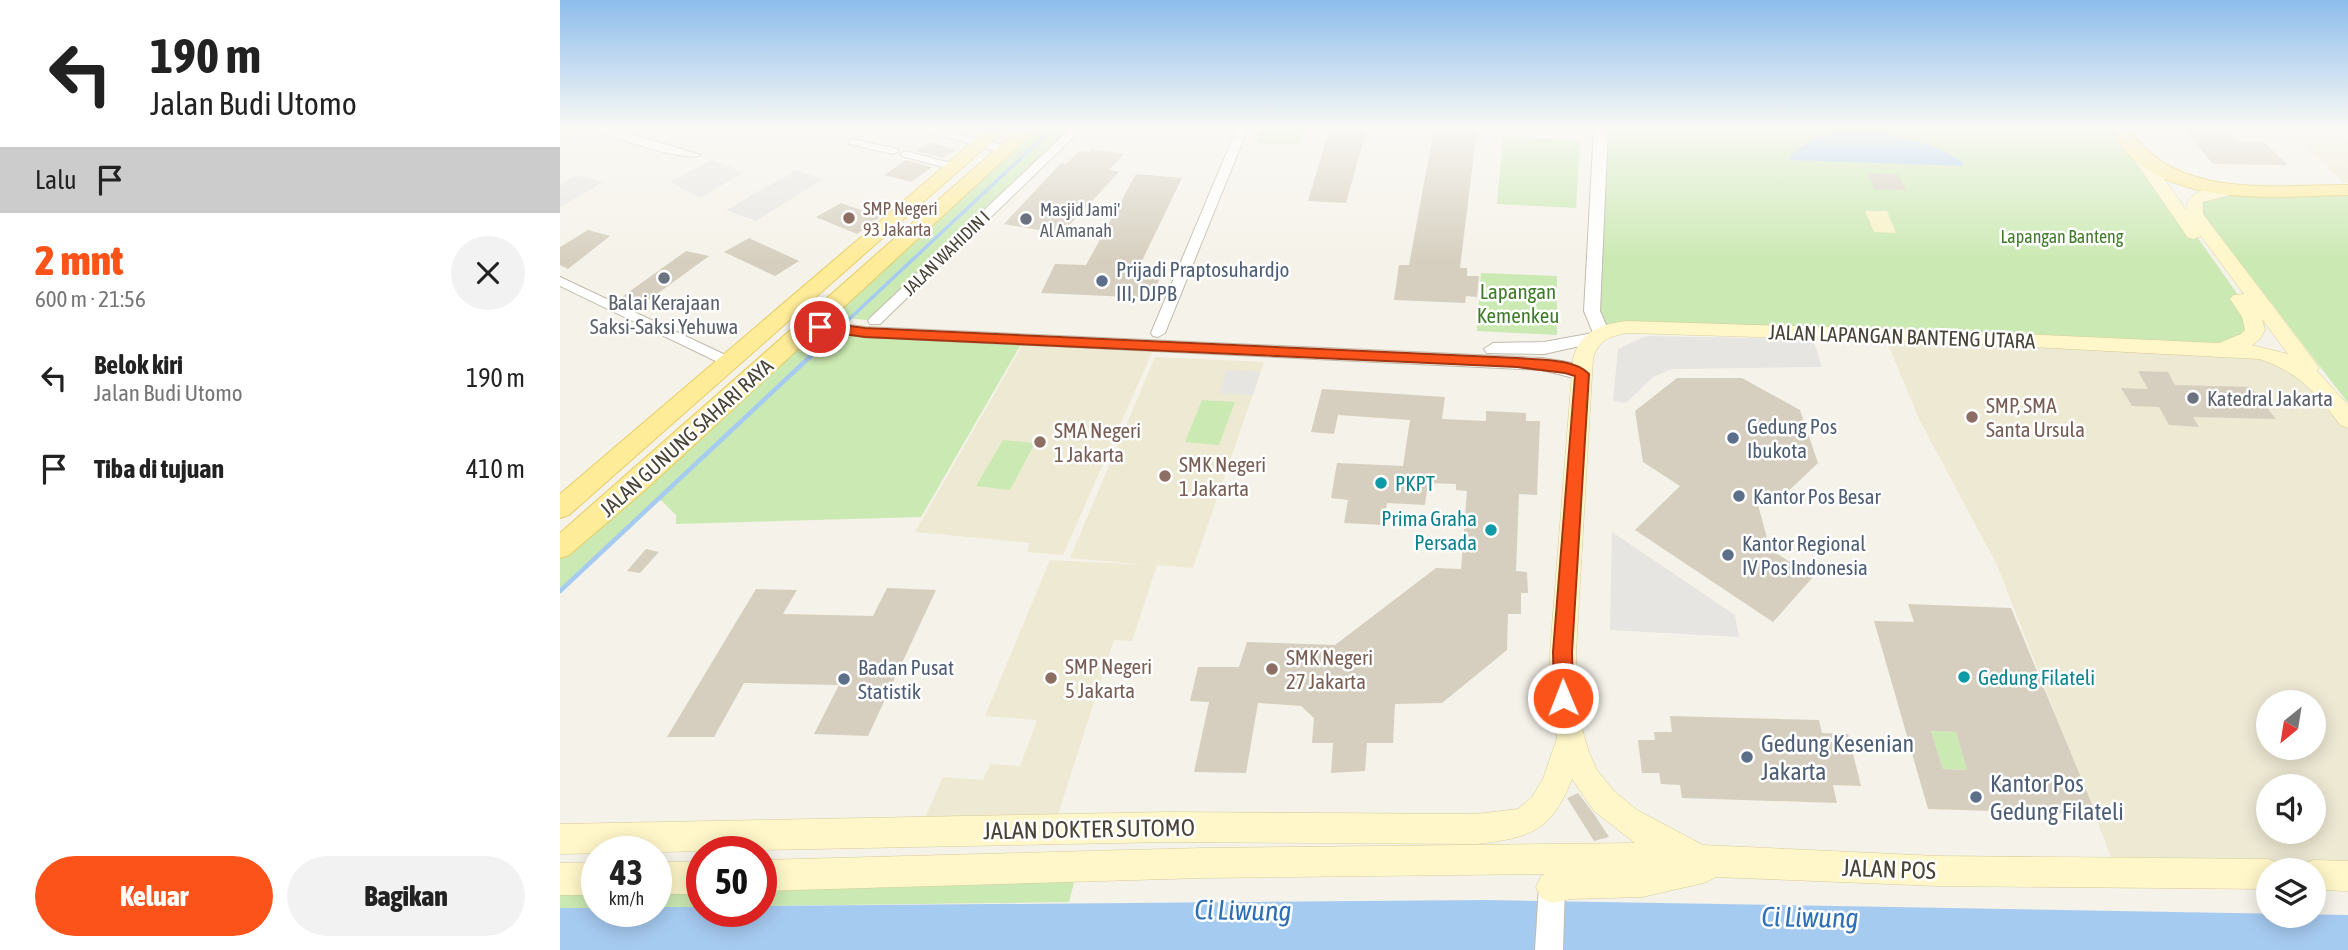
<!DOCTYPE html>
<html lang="id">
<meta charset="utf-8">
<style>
body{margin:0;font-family:"Asap Condensed",sans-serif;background:#f2f2f2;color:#222;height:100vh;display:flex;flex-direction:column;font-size:26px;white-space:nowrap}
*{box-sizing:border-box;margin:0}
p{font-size:23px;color:#767676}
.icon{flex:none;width:38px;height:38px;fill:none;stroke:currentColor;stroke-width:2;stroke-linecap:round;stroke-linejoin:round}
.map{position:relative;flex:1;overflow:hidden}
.panel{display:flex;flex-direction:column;background:#fff;width:560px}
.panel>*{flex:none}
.hud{background:#fff;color:#222;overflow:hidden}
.needle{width:46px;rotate:210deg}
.fabs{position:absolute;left:1696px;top:690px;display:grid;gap:14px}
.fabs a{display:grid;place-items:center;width:70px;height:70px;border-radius:50%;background:#fff;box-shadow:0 4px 18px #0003;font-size:35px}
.speed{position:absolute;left:21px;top:836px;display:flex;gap:14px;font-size:35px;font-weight:700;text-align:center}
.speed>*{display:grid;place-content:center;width:91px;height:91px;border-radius:50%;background:#fff;box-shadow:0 4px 18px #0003;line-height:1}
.speed small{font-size:18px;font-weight:400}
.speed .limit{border:10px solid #d22;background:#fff;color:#111}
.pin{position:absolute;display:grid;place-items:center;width:60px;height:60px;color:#fff;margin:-30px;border:4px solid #fff;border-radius:50%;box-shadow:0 2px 7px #0007}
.me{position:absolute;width:77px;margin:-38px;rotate:359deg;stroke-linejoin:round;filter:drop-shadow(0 0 5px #0008)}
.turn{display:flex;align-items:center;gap:24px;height:147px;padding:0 35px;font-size:32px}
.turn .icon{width:91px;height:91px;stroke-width:2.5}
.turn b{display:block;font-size:49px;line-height:60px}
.then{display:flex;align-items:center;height:66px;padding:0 35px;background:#0003;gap:14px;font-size:26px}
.round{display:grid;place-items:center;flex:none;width:74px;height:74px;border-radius:37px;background:#f2f2f2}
.summary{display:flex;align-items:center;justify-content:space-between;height:119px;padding:0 35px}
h1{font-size:42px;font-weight:800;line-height:52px;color:#fb531a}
.primary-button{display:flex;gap:14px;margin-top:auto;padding:14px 35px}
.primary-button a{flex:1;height:80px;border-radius:42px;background:#fb531a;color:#fff;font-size:28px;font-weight:800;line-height:80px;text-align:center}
.primary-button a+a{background:#f2f2f2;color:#222}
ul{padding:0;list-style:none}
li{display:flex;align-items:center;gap:21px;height:91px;padding:0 35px}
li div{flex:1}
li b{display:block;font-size:26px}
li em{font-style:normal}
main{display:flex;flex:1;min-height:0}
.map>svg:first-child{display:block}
.education{fill:#eee9d3;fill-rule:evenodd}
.green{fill:#cbe9b2}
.sand{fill:#f8f3c6}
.parking{fill:#e6e5e1}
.water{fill:#a6cbf1}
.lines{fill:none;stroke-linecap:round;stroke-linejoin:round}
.stream-far1{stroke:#a6cbf1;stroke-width:3.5}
.stream{stroke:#a6cbf1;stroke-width:4.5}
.building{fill:#d6cfbf;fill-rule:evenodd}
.minor-casing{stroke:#c0bbac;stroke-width:2}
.tertiary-casing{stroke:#c0bbac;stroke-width:2}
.secondary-casing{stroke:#d5cb99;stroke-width:1}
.primary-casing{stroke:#e5cc67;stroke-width:2}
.minor{fill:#fff;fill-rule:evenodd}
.tertiary{fill:#fff;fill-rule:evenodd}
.secondary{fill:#fff7c9;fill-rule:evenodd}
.primary{fill:#feec99;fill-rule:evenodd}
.route{fill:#fb531a;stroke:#a33611;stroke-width:2}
.education-dot{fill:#8d6e63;stroke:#fff;stroke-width:2.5}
.worship-dot{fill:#6b7280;stroke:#fff;stroke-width:2.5}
.service-dot{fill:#5c6f8a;stroke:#fff;stroke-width:2.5}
.culture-dot{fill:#0f9aa8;stroke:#fff;stroke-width:2.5}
.labels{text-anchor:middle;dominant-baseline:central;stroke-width:5;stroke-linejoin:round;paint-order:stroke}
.far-education-label{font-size:18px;fill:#785e54;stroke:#fff;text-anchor:start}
.far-worship-label{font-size:18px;fill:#5b616d;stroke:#fff;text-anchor:start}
.far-park-label{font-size:18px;fill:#407c29;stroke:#fff}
.far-street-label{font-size:18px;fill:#494437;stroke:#fff}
.service-label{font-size:21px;fill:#4e5e75;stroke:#fff;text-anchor:start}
.park-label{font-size:21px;fill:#407c29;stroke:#fff}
.worship-label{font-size:21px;fill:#5b616d;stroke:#fff}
.street-label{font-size:21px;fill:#494437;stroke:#fff}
.education-label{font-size:21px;fill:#785e54;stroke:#fff;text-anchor:start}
.culture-label{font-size:21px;fill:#0d838f;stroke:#fff;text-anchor:start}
.near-service-label{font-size:24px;fill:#4e5e75;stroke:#fff;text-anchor:start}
.near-street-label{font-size:24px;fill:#494437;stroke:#fff}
.near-water-label{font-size:28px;font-style:italic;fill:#2f6fb6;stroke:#fff}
</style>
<main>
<section class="panel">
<div class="hud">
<div class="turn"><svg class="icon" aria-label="left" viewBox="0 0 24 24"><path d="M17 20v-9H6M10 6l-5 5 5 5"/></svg><div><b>190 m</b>Jalan Budi Utomo</div></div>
<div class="then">Lalu<svg class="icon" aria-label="arrive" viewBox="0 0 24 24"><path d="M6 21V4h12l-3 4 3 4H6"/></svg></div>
</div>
<div class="summary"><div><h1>2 mnt</h1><p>600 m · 21:56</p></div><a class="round"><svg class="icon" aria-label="close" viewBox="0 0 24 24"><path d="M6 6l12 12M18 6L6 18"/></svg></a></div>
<ul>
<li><svg class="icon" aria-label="left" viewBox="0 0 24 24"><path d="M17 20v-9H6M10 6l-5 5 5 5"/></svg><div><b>Belok kiri</b><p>Jalan Budi Utomo</p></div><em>190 m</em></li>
<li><svg class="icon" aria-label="arrive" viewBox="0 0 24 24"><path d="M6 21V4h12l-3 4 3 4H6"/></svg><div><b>Tiba di tujuan</b></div><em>410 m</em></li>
</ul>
<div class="primary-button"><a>Keluar</a><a>Bagikan</a></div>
</section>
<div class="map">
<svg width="1788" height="950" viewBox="0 0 1788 950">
<rect width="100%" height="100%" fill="#f5f2e9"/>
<path class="education" d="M1728,132h35l25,6v45h-4z
M1324,335l397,23 67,62v456l-34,-1v-5l-197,2 -120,-307 -77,-144zM1708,702h46v45h-46zM1708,786h46v45h-46z
M463,344l129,8 -89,203 -36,-3 3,-9 -115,-11z
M595,357l109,5 -71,206 -36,-3 -25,76 -18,-1 -60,187 -130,-7 19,-43 40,3 7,-16 30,2 17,-46 -52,-4 65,-156 99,5 -79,-7z"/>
<path class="green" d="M470,128h48l-203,193 -54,-6z
M702,128h42l-5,17 -43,-2z
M1041,128h519l133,188 3,11 -26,18 -629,-13 -5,-114z
M943,136l77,4 -4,68 -79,-4z
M1660,194l128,1v208l-145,-189 -1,-11z
M921,273l76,3v59l-80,-4z
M250,325l214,14 -103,178 -245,7v-9l-16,-16 -100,94v-45z
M642,400l33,2 -16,43 -34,-3z
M443,440l32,3 -25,47 -34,-4z
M1371,731l25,1 11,38 -24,-1z
M518,867l-9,35 -308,4v-30z
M142,877v30h-46v-29z
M0,879h37v29h-37z"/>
<path class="sand" d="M1305,211h22l9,22 -22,-1z"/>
<path class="parking" d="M151,160l33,12 -44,26 -30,-16z
M236,170l27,9 -67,42 -30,-11z
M16,175l27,7 -43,25v-22z
M1086,336l167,3 9,28 -150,2 -19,8 -27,26 -13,-2 5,-52z
M667,370l33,2 -7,23 -34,-2z
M1052,532l123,83 4,22 -129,-7z"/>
<path class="water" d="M1303,131c35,4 71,11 101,32l-1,3 -171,-6 -3,-2c17,-22 48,-27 74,-27z
M926,900l862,15v35h-1788v-42h37v4h59v-5h46v5h59v-6z"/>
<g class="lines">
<path class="stream-far1" d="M268,339l225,-211"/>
<path class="stream" d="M0,591l270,-253"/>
</g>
<path class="building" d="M874,128h43l-17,140h7v8h12l-2,21 -11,-1 -1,7 -71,-3 5,-35h10z
M1623,128h43l10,12 28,2 24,23 -75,-1z
M769,130l37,1 -20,72 -38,-2z
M370,142l26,8 -13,8 -27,-7z
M532,149l32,5 -15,16 10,2 -58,62 -57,-10 57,-61 5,1 13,-13 10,1z
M346,160l26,7 -21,15 -27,-7z
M1308,173l30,1 8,16 -32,-1z
M576,174l46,4 -43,89 25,2 -13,29 -110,-5 14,-29 31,1z
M281,203l39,14 -23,17 -41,-17z
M28,230l22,6 -42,33 -8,-4v-18z
M189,238l50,23 -24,15 -51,-24z
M126,251l23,5 -67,49 -23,-6z
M1578,371l30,1 7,13 76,2 25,32 -83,-2 6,10 -30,-2 -10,-18 -27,-1 -11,-18 27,1z
M1117,378h65l58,32 18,53 -40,38h-21l13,48 43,28 -40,45 -138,-92 45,-44 -37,-24 -8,-51z
M762,389l123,8 -3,22 44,2v-10l40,2v8h14l-3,74 -18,-1 -3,77 11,1 1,21h-7v21h-13l-1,36 -65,53 -47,1 -2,39h-26l-2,28 -34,2 2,-30h-21l2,-25 -13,-12 -43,-3 -12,70 -52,-1 15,-70 -19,-1 8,-34h41l8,-25 88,3 101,-77 25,1 6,-78 -11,-1v-6l-28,-1 -3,22 -38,-2 -3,22 -40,-2 4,-23 -17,-2 6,-35 66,3 7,-46 -72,-5 -4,19 -23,-2z
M86,549l13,3 -19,21 -13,-2z
M327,588l49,2 -68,146 -54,-2 25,-49 -95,-2 -30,54h-47l89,-148 41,1 -14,24 90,2z
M1348,604l103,4 85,206 -168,-5 -54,-188 40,1zM1371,731l25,1 11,38 -24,-1z
M1110,716l149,4 3,13 26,1 13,52 -28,-1 4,18 -155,-5 -2,-13 -19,-1 -2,-11h-17l-4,-33h17l-1,-8h18z
M1018,793l16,21 15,23 -15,4 -27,-43z"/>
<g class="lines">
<defs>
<path id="minor" d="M34,128h17l90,27c-12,8 -94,-18 -107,-27z
M511,128h12l-203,196h-10l-2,-3 2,-3z
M677,128h11l-83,205 -7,4 -5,-1 -2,-3z
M293,139l44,10 2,2 -6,3 -44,-10v-4z
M346,151l52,14 2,2 -6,3 -52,-14 -2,-2z
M0,277l174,82 2,3 -2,3h-10l-164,-79z"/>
<path id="tertiary" d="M355,128h22l73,19 2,3 -7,4z
M1034,128h14l-8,183 9,21 -2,4 -7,1 -2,5 -54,12 -57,-1 -3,-4 9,-6 51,-1 49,-9 -9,-22z
M250,320l55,7 677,31c15,3 39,3 49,16l-9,6 -40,-10 -677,-33 -61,-8 -2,-4 2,-4z
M992,874l9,4 4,9 -2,63h-28l4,-63 4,-9z"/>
<path id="secondary" d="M19,128l-19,13 1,-13z
M1579,150l6,2 41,58c1,-22 28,-22 46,-26l6,1 2,4 -2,4 -35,9v12l113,149 3,5 -2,3 31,34v23l-8,-3c-22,-31 -43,-54 -81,-66l-305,-16 -326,-10c-18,3 -30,7 -35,26l-17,293 1,39 4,34 8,27 8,18 17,21 23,19 66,35 234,11 331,3 11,4 3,7h-14v19l-331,-3 -221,-9 -12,6 -62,14 -71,2 -19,4 -11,-5 -5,-11 5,-11 4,-2 -343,4 -441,13v-31l441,-12 433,-5 -41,-32 -22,-32c-21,53 -42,59 -96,65l-308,-2 -608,12v-30l608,-12 308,2 42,-5 14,-12 11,-18 14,-41 -7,-47v-39l23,-293c7,-28 28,-35 55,-38l326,10 265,12 22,-9 4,-4 -3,-13 -12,-18 3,-4 11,-1 -43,-58 -7,3 -6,-1 -57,-83zM1702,319l26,35 -36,-9 8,-6 5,-9z
M1754,860l34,1v30l-34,-1v-20h-13l2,-6z
M96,862h46v32h-46z
M0,863h37v32h-37z"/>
<path id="primary" d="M429,128h18l-438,387 -9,3v-24z
M460,128h18l-393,362 -76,65 -9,3v-25z
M1552,128h17c45,72 145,57 219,57v10c-69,1 -158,12 -215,-36 -9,-8 -15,-20 -21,-31z"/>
</defs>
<use href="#minor" class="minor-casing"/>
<use href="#tertiary" class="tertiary-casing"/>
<use href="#secondary" class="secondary-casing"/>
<use href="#primary" class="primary-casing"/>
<use href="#minor" class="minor"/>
<use href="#tertiary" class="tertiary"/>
<use href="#secondary" class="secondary"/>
<use href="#primary" class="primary"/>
</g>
<linearGradient id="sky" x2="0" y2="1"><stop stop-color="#8dbdec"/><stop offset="0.49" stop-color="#faf9f5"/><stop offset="1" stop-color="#faf9f5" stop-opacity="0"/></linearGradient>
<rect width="1788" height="261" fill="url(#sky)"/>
<path class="route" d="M260,322l45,6 652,30c21,2 57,0 72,16l-17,278 1,46 -3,6 -7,3 -6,-3 -3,-6 -1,-46 22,-276 -10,-3 -48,-6 -652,-30 -50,-7v-6z"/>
<g class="education-dot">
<circle cx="289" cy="218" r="7"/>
<circle cx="1412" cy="417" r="7"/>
<circle cx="480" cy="442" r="7"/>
<circle cx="605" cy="476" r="7"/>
<circle cx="712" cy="669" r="7"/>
<circle cx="491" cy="678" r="7"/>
</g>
<g class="worship-dot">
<circle cx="466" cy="219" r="7"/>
<circle cx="104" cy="278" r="7"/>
<circle cx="1633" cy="398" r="7"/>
</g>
<g class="service-dot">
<circle cx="542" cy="281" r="7"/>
<circle cx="1173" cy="438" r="7"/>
<circle cx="1179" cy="496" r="7"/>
<circle cx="1168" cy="555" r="7"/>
<circle cx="284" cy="679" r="7"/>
<circle cx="1187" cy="757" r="7"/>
<circle cx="1416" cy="797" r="7"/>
</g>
<g class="culture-dot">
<circle cx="821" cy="483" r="7"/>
<circle cx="931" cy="530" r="7"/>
<circle cx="1404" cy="677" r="7"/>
</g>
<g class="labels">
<g class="far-education-label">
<text x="303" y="208">SMP Negeri<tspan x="303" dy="21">93 Jakarta</tspan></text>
</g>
<g class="far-worship-label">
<text x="480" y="209">Masjid Jami'<tspan x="480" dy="21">Al Amanah</tspan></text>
</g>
<g class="far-park-label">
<text x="1502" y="236">Lapangan Banteng</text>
</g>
<g class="far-street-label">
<text transform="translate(386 253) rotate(-44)">JALAN WAHIDIN I</text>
</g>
<g class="service-label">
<text x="556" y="269">Prijadi Praptosuhardjo<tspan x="556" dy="24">III, DJPB</tspan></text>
<text x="1187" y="426">Gedung Pos<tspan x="1187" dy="24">Ibukota</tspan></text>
<text x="1193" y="496">Kantor Pos Besar</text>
<text x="1182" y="543">Kantor Regional<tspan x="1182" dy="24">IV Pos Indonesia</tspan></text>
<text x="298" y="667">Badan Pusat<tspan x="298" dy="24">Statistik</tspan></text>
</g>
<g class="park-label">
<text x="958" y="291">Lapangan<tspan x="958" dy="24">Kemenkeu</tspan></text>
</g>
<g class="worship-label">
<text x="104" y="302">Balai Kerajaan<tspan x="104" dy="24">Saksi-Saksi Yehuwa</tspan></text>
<text x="1647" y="398" text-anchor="start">Katedral Jakarta</text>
</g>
<g class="street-label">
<text transform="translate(1342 336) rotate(2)">JALAN LAPANGAN BANTENG UTARA</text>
<text transform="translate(126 437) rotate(-42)">JALAN GUNUNG SAHARI RAYA</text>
</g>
<g class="education-label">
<text x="1426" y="405">SMP, SMA<tspan x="1426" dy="24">Santa Ursula</tspan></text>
<text x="494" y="430">SMA Negeri<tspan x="494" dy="24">1 Jakarta</tspan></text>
<text x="619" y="464">SMK Negeri<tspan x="619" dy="24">1 Jakarta</tspan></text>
<text x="726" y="657">SMK Negeri<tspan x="726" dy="24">27 Jakarta</tspan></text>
<text x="505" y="666">SMP Negeri<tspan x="505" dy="24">5 Jakarta</tspan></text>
</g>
<g class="culture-label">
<text x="835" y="483">PKPT</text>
<text x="917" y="518" text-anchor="end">Prima Graha<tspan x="917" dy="24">Persada</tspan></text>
<text x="1418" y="677">Gedung Filateli</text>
</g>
<g class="near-service-label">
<text x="1201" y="743">Gedung Kesenian<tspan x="1201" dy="28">Jakarta</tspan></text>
<text x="1430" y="783">Kantor Pos<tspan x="1430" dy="28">Gedung Filateli</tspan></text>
</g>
<g class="near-street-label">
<text transform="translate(529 829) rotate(-1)">JALAN DOKTER SUTOMO</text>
<text transform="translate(1329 869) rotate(2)">JALAN POS</text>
</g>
<g class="near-water-label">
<text transform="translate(683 910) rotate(1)">Ci Liwung</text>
<text transform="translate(1250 917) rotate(1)">Ci Liwung</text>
</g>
</g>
</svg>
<div class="fabs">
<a><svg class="needle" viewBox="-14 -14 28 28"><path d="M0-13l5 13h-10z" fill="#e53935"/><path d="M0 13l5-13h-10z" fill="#767676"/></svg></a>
<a><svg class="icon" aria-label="sound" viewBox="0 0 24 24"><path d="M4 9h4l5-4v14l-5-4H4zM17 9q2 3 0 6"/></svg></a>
<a><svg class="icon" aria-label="layers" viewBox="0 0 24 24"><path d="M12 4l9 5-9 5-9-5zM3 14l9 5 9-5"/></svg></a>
</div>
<div class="speed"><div>43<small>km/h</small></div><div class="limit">50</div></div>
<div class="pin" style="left:260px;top:327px;background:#d93025"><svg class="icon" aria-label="arrive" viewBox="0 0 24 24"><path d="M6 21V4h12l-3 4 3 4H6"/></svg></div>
<svg class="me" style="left:1003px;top:698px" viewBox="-20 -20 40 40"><circle r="17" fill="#fb531a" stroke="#fff" stroke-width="3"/><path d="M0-11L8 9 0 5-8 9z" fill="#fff"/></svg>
</div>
</main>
